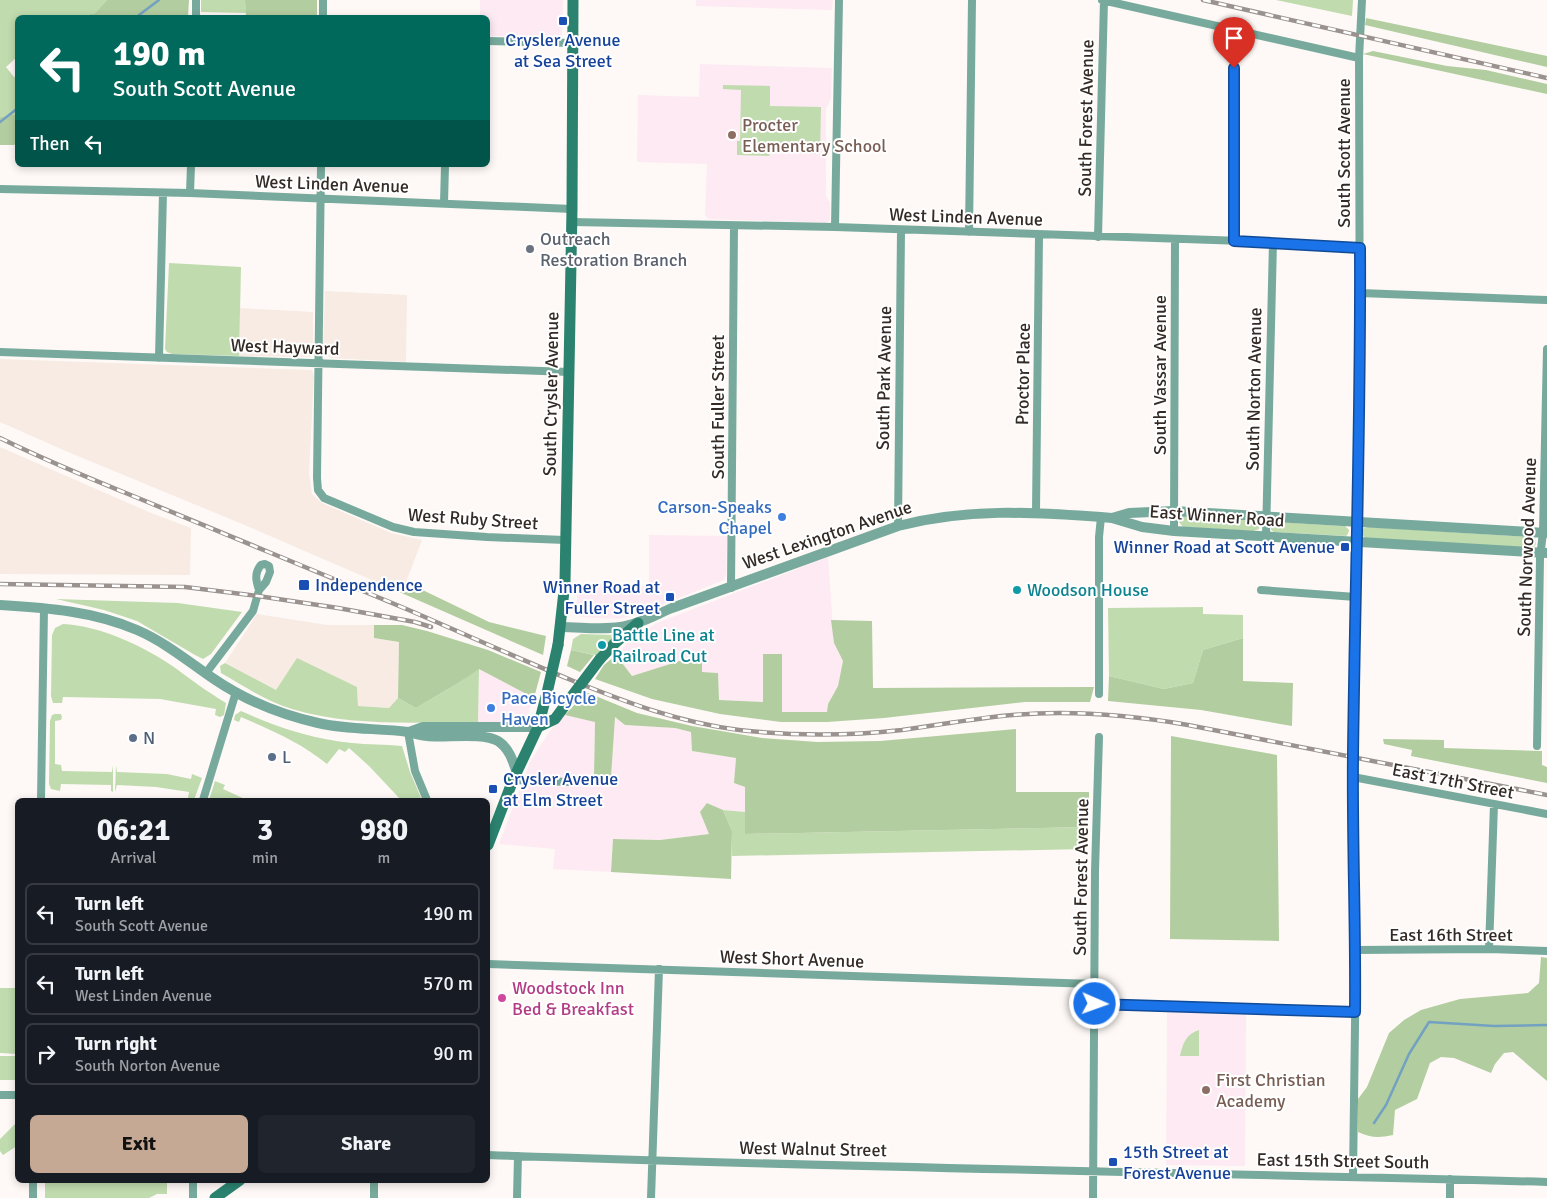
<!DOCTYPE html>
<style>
body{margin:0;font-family:Signika,sans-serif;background:#20242c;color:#f1f3f6;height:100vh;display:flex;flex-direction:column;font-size:19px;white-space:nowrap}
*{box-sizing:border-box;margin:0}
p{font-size:16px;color:#9ea1a6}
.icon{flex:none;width:28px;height:28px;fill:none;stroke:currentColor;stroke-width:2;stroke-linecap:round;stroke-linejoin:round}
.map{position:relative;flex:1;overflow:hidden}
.drawer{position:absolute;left:15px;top:798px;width:475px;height:385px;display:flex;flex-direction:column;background:#171b24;border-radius:8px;box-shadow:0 2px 8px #0003}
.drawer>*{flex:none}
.banner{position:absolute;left:15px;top:15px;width:475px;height:152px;border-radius:8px;box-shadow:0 2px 8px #0003;background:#00695c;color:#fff;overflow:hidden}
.pin{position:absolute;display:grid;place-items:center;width:42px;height:42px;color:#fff;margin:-51px -21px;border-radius:50% 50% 50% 0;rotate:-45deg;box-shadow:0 0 5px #0007}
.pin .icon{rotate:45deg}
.me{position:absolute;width:55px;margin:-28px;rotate:92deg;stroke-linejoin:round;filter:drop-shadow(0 0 4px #0008)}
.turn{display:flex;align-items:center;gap:18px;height:105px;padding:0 15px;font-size:22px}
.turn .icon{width:65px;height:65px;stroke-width:2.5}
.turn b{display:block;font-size:35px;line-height:42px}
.then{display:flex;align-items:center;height:48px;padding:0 15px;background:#0003;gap:10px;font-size:19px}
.eta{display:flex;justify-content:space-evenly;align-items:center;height:85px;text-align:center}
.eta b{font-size:30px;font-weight:700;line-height:35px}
.action{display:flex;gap:10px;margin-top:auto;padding:10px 15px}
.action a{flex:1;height:58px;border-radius:8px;background:#c6a994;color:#111;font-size:20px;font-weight:700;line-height:58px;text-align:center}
.action a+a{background:#20242c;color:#f1f3f6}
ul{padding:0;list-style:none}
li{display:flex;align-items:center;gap:15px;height:62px;margin:0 10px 8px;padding:0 5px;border:2px solid #363941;border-radius:8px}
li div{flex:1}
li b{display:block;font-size:19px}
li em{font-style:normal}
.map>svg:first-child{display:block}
.commercial{fill:#feeaf2}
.built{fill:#f7ebe3}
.education{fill:#fdeaf3}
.green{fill:#c0dbae}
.forest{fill:#b2cd9f}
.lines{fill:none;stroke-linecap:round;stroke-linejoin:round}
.stream{stroke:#73a1c2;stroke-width:2.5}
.minor{stroke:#77aa9c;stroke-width:8}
.tertiary{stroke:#77aa9c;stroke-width:10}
.secondary{stroke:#2b836f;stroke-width:11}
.rail-casing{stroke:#99928e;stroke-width:4.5}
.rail{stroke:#fff;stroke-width:2.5;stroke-dasharray:8;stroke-linecap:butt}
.secondary-bridge{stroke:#2b836f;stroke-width:11}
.route-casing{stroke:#114b97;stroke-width:12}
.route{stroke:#1a73e8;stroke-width:9}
.transit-dot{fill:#1a4fb4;stroke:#fff;stroke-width:2}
.education-dot{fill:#8d6e63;stroke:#fff;stroke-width:2}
.worship-dot{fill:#6b7280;stroke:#fff;stroke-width:2}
.shop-dot{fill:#3f7fe0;stroke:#fff;stroke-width:2}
.culture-dot{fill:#0f9aa8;stroke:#fff;stroke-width:2}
.service-dot{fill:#5c6f8a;stroke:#fff;stroke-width:2}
.hotel-dot{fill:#d1479c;stroke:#fff;stroke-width:2}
.labels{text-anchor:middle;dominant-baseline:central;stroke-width:4;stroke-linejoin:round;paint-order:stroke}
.transit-label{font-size:18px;fill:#164399;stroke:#fff;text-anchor:start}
.street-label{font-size:18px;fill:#342b26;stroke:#fff}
.education-label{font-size:18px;fill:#785e54;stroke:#fff;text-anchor:start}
.worship-label{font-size:18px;fill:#5b616d;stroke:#fff;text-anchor:start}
.shop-label{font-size:18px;fill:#366cbe;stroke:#fff;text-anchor:end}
.culture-label{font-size:18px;fill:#0d838f;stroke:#fff;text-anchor:start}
.service-label{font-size:18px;fill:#4e5e75;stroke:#fff;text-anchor:start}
.hotel-label{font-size:18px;fill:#b23c85;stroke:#fff;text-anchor:start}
</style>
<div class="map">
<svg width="1547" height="1198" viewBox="0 0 1547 1198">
<rect width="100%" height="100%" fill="#fef9f6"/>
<path class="commercial" d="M480,0h83l-1,38 -74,-2v-18l-8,-1z
M696,0h137l-1,10 -136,-4z
M649,535l78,1 -1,39 -2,5 -88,35 -17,4 -38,-2 -5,-3 2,-31 71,3z
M828,557l6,86 9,18 -5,25 -10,18 -1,8h-45v-58l-18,1 -1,47 -44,-2 -1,-27 -16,-1v-18l-70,22 -16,-21 17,-18 24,-14z
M479,668l55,30 -7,19 -6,4 -9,2 -34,-1z
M565,715l30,6 -1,55 17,1 3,-61 11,9 50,3 16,4 1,19 44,7 -2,25 11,4v25l-22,-2 -15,-7 1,31 -49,6 -47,-1 -2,33 -58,-3 2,-20 -56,-5 31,-82 20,-31z"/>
<path class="built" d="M325,291l82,4 -1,67 -75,-4 -5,-3 -3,-4z
M240,308l73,4v42l-3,3 -71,-1z
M0,359l312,11 2,6 -5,97 3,21 10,9 69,30 31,7 -16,42 -9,9 -150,-65 -179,-74 -68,-30z
M0,447l151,66 40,15 -1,47 -190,-1z
M257,614l70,11h47v13l25,4 -1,56 -9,10 -31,-2 -1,-19 -60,-28 -21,31 -51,-27z"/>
<path class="education" d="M700,64l132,4 -1,31 -5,10v87l4,7v17l-4,3 -118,-4 -3,-4 2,-51 -70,-2 1,-67 61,2z
M1167,1012l79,3 -1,151 -79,-1z"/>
<path class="green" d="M0,0h107l-12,13 -18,4 -59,1 -1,39 -11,10 8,10 3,-1v38l-17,3z
M201,0h44l1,13 -45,-1z
M1276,0h77l-1,16z
M723,85l47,1v20l51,1 -1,47 -50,-2 -1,4 -32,-1v-14h3l1,-51 -18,-1z
M169,263l72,4 -2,89 -67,-2 -5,-2 -2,-3z
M1183,516l75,5 2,2 -1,6 -6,2 -70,-4 -4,-5 1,-4z
M1275,522l70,4 4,4 -1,4 -2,2 -72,-4 -3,-2 1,-7z
M1368,527l163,10 4,1 1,6 -2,3 -5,1 -164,-10 -3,-3 -1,-4 3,-3z
M56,599l122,4 64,9 -31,42 -8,5 -8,-4 -58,-34 -33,-11z
M1203,607v7l40,1v23l-40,12 -10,33 -29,6 -55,-13 -1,-68z
M63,624c37,2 78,21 108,41 18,13 35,26 55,38l-2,12 -4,2 -5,-2 1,-6 -56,-10 -97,-2 -1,6h-9l-2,-7 1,-61 3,-7z
M581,634l33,1 2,1 -17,19h-4l-24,-5 2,-11z
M297,658l60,29 1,19 31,2 9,-10 18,10 44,-26 19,-14 -1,54c-61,0 -126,5 -186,-13 -25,-7 -48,-23 -71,-36l-1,-7 5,-3 51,27z
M241,711c35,16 72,28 111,32 16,2 33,1 50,3l8,26 12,28h-21l-32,-34 -20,-18 -4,4 -6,-3 -12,15c-25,-21 -56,-34 -86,-47l-2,5 -5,-2 1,-5z
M55,714h6l1,3 -1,3 -6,1v43l6,1 1,6 50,1 1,-7v27l-2,-1v-6l-50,-1 -1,7 -9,-2 -2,-5 1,-63 2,-6z
M116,765l1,7 50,2 24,5 1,-5 10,4 -8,22 -6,-2 1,-6 -33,-5 -39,-2 -2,7z
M215,781l10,4 -2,4 24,11h-38z
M723,810l22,2v22l344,-7 -3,22 -354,7v-25z
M0,988h17v66l-17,-1z
M1199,1030v26h-19c3,-13 6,-22 19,-26z
M0,1056h17v24h-17z
M17,1122v24l-14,9 -3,-4v-12z
M45,1180h122v14h-10l-8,4h-104z"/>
<path class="forest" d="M107,0h82l-1,17h-111l18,-4z
M245,0h72v17h-71z
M1366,18l181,38v11l-182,-42z
M1373,51l74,15 39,4 61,14v10l-184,-40z
M17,114v29l-3,2h-14v-28z
M406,582l83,40 57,14 -3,19 -146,-64z
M831,620l41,1 1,67 221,-1 -4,15h-65l-141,16 -57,4h-46l-61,-8 -68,-15 -57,-20 9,-14 12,-10 16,21 70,-22v18l16,1 1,27 44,2v-48h19v58h45l1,-8 10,-18 5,-25 -9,-18z
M374,625h28l25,6 61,19 53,22 -7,26 -55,-29 -19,13 -44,26 -18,-10 1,-56 -25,-4z
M1243,638v43l50,2 -1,43 -91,-16 -93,-9 1,-25 55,13 29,-6 10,-33z
M571,650l23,5 -14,17 -13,-6z
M586,692l51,21 55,13 70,12 55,4 63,-1 136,-12v63h73v35l-344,7v-47l-11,-4 2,-25 -44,-7 -1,-19 -16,-4 -50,-3 -10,-8 -4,60 -17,-1 1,-54 -30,-7z
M1171,736l106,19 2,186 -109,-2z
M1383,739l61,1v8l98,3v14l5,2v16l-136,-27 1,-6 -28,-6z
M707,803l16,7 9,21 -1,48 -120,-7 2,-33 47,1 49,-6 -9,-22z
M1541,957l6,1v123l-34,-29 -9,1 -9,11 -4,9 -37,-15 -13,-1 -11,6 -13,36 -22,11 -2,25c-14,3 -22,3 -35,-3v-33l9,-12 22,-54 15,-13 17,-10 39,-11 68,-6 11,-10z"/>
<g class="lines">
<path class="stream" d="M135,18l24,-18
M0,122l18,-14
M1374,1123l12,-18 23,-51 20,-32 65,4 53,-1"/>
<path class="minor" d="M1102,0l257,58
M196,18v-18
M323,18v-18
M488,41l84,2
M321,165l-4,313 1,12 6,8 69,29 21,5 73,5 78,3
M0,189l190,4 382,16
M190,193l1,-28
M444,203l1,-38
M572,222l263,5 438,15 87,6
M835,227l4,-227
M969,232l3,-232
M1098,237l6,-237
M1234,241v-212
M1360,293l187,7
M0,352l569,20
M159,358l4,-165
M1036,512l3,-277
M898,526l3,-296
M1174,531l1,-292
M1266,536l7,-294
M731,588l3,-362
M1261,590l95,7
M206,673l47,-62 6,-21 7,-8 4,-10 -1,-6 -4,-2 -4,1c-7,8 -5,16 -2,25
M1099,694v-157l2,-20
M408,732l7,39 12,29
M1537,746l3,-188 3,-26 4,-183
M1353,777l194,37
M513,780l57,2
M41,800l3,-192
M203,800l33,-108
M1489,949l5,-145
M1356,950l133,-1 58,2
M488,964l607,20
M1095,1004l260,8
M0,1095h18
M488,1155c353,13 706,17 1059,27
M1353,1176l3,-226 -3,-193 7,-339 -1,-360 3,-58
M193,1180v18
M33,1198v-18
M374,1198v-18
M517,1198l1,-42
M651,1198l8,-229
M1093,1198l2,-327 4,-134
M1450,1198v-19"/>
<path class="tertiary" d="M1112,518l17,-5 45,-2 373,22
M0,605c48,3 93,6 137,25 28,12 52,32 77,49 31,21 68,36 104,44 30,7 60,5 90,9 6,1 12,4 19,4 18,2 56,-4 71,5 11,7 15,20 19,32
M561,627c20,0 40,3 59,0 18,-2 35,-12 52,-19l226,-82c69,-18 133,-14 203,-9l11,1 30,9 32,4 373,22
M409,732l14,-5h115"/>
<path class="secondary" d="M558,645l7,-63 7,-373 1,-209
M600,659l15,-16 23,-20
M538,727l17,-8 14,-19
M488,845l25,-65 25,-53 9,-34
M215,1198l25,-18"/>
<defs>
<path id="rail" d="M1203,0l344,78
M0,438c45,22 91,41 138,60 88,37 178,73 266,110 56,24 111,49 167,72 57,23 107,42 168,50 54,6 109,6 163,0 37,-5 74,-12 111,-15 59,-5 117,0 175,10l359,70
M0,584l185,3 73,9 80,12 77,14 16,5"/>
</defs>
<use href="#rail" class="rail-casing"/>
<use href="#rail" class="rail"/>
<path class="secondary-bridge" d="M547,693l11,-48
M569,700l31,-41"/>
</g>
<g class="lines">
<defs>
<path id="route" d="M1095,1004l260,8c1,-86 -3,-171 -2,-257 2,-169 8,-338 7,-507l-126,-7v-173"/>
</defs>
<use href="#route" class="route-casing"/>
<use href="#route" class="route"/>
</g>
<g class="transit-dot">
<rect x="558" y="16" width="10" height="10" rx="2.5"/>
<rect x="1340" y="542" width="10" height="10" rx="2.5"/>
<rect x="298" y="579" width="12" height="12" rx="2.5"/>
<rect x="665" y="592" width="10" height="10" rx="2.5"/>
<rect x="488" y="784" width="10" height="10" rx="2.5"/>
<rect x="1108" y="1157" width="10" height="10" rx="2.5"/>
</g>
<g class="education-dot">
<circle cx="732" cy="135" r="5"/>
<circle cx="1206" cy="1090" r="5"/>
</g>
<circle class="worship-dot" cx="530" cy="249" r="5"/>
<g class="shop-dot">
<circle cx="782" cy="517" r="5"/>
<circle cx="491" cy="708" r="5"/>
</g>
<g class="culture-dot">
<circle cx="1017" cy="590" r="5"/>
<circle cx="602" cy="645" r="5"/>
</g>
<g class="service-dot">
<circle cx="133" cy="738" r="5"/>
<circle cx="272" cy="757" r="5"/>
</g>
<circle class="hotel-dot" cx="502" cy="998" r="5"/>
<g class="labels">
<g class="transit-label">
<text x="563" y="40" text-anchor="middle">Crysler Avenue<tspan x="563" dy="21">at Sea Street</tspan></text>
<text x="1335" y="547" text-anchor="end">Winner Road at Scott Avenue</text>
<text x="315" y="585">Independence</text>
<text x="660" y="587" text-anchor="end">Winner Road at<tspan x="660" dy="21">Fuller Street</tspan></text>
<text x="503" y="779">Crysler Avenue<tspan x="503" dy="21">at Elm Street</tspan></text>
<text x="1123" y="1152">15th Street at<tspan x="1123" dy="21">Forest Avenue</tspan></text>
</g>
<g class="street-label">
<text transform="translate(1086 118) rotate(-89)">South Forest Avenue</text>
<text transform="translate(1344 153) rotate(-90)">South Scott Avenue</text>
<text transform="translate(332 184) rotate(2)">West Linden Avenue</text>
<text transform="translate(966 217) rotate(2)">West Linden Avenue</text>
<text transform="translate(285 347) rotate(2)">West Hayward</text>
<text transform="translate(1023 374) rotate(-89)">Proctor Place</text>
<text transform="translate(1160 375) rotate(-90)">South Vassar Avenue</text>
<text transform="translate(884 378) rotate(-89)">South Park Avenue</text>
<text transform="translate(1254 389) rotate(-89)">South Norton Avenue</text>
<text transform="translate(551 394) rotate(-89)">South Crysler Avenue</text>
<text transform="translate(718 407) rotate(-90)">South Fuller Street</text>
<text transform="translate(1217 516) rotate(4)">East Winner Road</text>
<text transform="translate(473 519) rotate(4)">West Ruby Street</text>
<text transform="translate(827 535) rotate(-19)">West Lexington Avenue</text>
<text transform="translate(1527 547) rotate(-88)">South Norwood Avenue</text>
<text transform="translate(1453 781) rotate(11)">East 17th Street</text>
<text transform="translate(1081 877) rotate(-89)">South Forest Avenue</text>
<text x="1451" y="935">East 16th Street</text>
<text transform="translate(792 959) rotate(2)">West Short Avenue</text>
<text transform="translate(813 1149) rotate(1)">West Walnut Street</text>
<text transform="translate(1343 1161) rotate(1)">East 15th Street South</text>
</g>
<g class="education-label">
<text x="742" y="125">Procter<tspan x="742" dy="21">Elementary School</tspan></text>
<text x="1216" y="1080">First Christian<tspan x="1216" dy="21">Academy</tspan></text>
</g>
<g class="worship-label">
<text x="540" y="239">Outreach<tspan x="540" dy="21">Restoration Branch</tspan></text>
</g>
<g class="shop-label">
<text x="772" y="507">Carson-Speaks<tspan x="772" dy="21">Chapel</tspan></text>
<text x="501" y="698" text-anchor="start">Pace Bicycle<tspan x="501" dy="21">Haven</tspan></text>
</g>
<g class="culture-label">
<text x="1027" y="590">Woodson House</text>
<text x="612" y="635">Battle Line at<tspan x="612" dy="21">Railroad Cut</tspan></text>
</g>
<g class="service-label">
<text x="143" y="738">N</text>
<text x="282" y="757">L</text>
</g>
<g class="hotel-label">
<text x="512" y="988">Woodstock Inn<tspan x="512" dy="21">Bed &amp; Breakfast</tspan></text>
</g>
</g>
</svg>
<div class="pin" style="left:1234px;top:68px;background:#d93025"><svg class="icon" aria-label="arrive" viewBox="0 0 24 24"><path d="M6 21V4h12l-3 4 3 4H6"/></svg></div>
<svg class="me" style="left:1095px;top:1004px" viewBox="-20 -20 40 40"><circle r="17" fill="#1a73e8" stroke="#fff" stroke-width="3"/><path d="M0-11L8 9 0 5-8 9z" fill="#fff"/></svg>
<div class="banner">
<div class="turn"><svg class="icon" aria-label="left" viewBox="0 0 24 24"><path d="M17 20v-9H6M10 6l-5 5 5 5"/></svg><div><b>190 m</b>South Scott Avenue</div></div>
<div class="then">Then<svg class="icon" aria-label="left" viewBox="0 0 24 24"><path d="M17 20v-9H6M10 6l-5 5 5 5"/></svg></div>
</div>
<section class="drawer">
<div class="eta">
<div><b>06:21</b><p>Arrival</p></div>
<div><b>3</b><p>min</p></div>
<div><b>980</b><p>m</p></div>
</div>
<ul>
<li><svg class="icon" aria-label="left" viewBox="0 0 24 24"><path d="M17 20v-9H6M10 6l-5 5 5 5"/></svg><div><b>Turn left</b><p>South Scott Avenue</p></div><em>190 m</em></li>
<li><svg class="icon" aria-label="left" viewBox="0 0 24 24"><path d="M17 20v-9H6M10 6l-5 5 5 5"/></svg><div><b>Turn left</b><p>West Linden Avenue</p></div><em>570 m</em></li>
<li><svg class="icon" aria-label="right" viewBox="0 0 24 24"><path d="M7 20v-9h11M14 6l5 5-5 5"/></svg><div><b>Turn right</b><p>South Norton Avenue</p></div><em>90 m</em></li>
</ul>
<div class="action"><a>Exit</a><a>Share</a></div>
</section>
</div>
